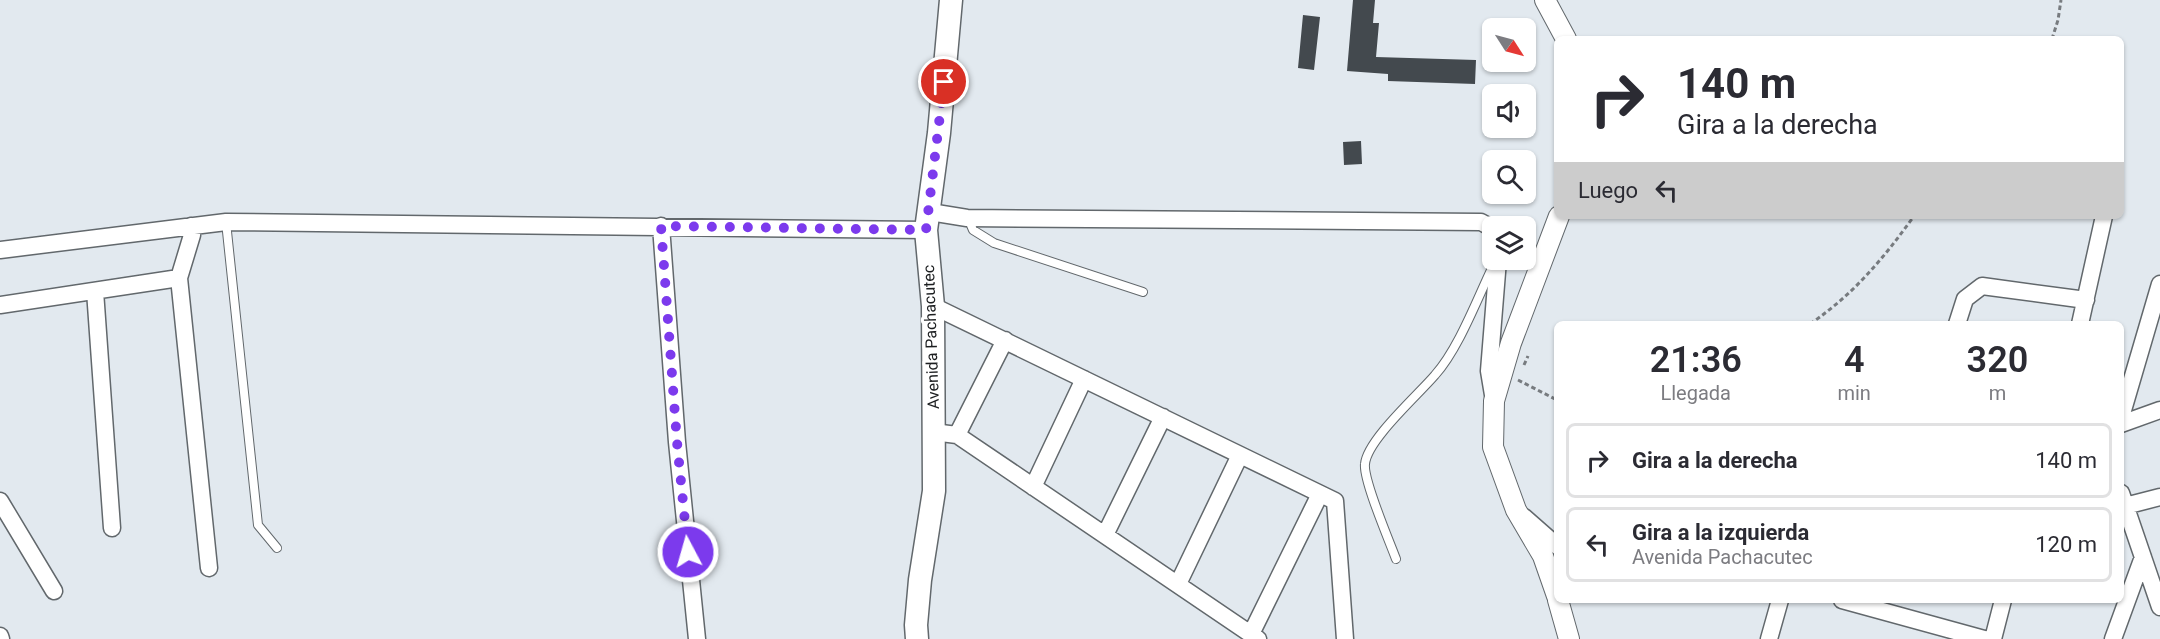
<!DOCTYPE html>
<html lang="es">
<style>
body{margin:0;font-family:Roboto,sans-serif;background:#f2f2f3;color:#2b2b33;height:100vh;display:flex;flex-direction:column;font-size:22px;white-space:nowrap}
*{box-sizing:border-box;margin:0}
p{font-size:20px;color:#7c7c81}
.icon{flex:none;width:33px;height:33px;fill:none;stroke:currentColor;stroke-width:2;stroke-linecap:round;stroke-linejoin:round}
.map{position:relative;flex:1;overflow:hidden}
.panel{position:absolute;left:1554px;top:321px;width:570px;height:282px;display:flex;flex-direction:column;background:#fff;border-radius:9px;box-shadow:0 2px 4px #0004}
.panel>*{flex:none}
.hud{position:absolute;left:1554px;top:36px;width:570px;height:183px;border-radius:9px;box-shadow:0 2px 4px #0004;background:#fff;color:#2b2b33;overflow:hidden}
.needle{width:39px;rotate:126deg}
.controls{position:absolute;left:1482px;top:18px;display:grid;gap:12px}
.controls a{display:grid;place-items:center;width:54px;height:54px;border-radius:9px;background:#fff;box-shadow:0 2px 4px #0004;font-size:30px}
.pin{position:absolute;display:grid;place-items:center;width:51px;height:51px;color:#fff;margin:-26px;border:3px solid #fff;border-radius:50%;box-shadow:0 2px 6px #0007}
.me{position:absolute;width:66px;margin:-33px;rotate:354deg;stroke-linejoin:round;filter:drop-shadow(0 0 4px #0008)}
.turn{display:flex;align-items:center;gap:21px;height:126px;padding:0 24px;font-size:27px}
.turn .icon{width:78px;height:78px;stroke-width:2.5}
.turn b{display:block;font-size:42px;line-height:51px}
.then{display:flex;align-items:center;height:57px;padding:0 24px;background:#0003;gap:12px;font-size:22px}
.eta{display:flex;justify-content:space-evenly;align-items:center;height:102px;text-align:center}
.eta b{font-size:36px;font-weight:600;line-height:42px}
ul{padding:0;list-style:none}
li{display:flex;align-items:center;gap:18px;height:75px;margin:0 12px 9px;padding:0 12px;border:3px solid #e1e1e2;border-radius:9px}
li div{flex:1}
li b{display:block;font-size:22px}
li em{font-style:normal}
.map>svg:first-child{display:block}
.building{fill:#43494e}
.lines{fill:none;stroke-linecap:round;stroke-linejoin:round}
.service-casing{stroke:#62686c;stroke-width:10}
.minor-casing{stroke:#62686c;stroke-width:19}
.tertiary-casing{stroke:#62686c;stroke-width:22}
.secondary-casing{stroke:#62686c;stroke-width:25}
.path{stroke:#777b7f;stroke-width:3;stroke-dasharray:4.5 3;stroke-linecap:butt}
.service{stroke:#fff;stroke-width:8}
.minor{stroke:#fff;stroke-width:16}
.tertiary{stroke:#fff;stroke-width:20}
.secondary{stroke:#fff;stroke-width:22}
.route{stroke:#7c3aed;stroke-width:10;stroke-dasharray:0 18}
.labels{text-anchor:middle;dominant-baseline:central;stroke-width:6;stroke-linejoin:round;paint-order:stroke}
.street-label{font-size:16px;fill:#1c1e20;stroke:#fff}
</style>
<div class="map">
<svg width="2160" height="639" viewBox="0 0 2160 639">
<rect width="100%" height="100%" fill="#e2e9ef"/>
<path class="building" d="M1353,0h22l-2,23h6l-3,34 100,3 -1,24 -87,-3v-7l-41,-3z
M1303,15l17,2 -6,53 -16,-2z
M1361,141l1,23 -18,1 -1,-23z"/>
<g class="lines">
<defs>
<path id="service" d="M968,218l5,12 21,13 149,49
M226,222l32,303 19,23
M1396,559c-7,-19 -33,-79 -31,-95 2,-24 53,-69 70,-89 24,-27 42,-76 58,-109"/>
<path id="minor" d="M930,212l37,6 514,4 11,6
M661,226l16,216 20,197
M0,250l226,-28 700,8
M179,278l13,-43 -1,-9
M95,291l17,237
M0,305l179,-27 30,290
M933,306l402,195 10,138
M1957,324l8,-25 17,-13 104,14
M2080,324l24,-108
M1494,401l-5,-30 9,-111
M2121,417l39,-133
M2121,424l39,-14
M933,432l24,3 301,204
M957,435l48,-95
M1033,487l51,-108
M2121,493l39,114
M0,501l54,90
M2125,506l35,-9
M1524,517l33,29
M1105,535l58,-118
M1178,584l62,-129
M1842,600l142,39
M1251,634l69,-140
M0,636l1,3
M1769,639l11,-39
M1993,639l10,-39
M2113,639l30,-82"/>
<path id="tertiary" d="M1545,0l21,39
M1557,596l-14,-40 -27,-46 -23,-63 1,-46 17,-58 48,-127
M1558,600l11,39"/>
<path id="secondary" d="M917,639l-1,-14 4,-45 14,-89 -1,-185 -7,-76 13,-97 12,-133"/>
</defs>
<use href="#service" class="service-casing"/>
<use href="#minor" class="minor-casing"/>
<use href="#tertiary" class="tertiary-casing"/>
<use href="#secondary" class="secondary-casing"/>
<path class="path" d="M2052,39l6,-19 3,-20
M1810,324c44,-30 73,-65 104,-108
M1524,365l4,-9
M1518,380l39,20"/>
<use href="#service" class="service"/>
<use href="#minor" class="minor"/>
<use href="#tertiary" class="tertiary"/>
<use href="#secondary" class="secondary"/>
</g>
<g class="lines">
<path class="route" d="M688,552l-11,-110 -16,-216 265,4 18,-148"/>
</g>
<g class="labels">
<g class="street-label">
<text transform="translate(931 337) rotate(-92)">Avenida Pachacutec</text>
</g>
</g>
</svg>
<div class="controls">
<a><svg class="needle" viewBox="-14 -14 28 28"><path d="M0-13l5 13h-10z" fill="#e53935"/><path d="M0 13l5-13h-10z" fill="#7c7c81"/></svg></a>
<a><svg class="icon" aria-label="sound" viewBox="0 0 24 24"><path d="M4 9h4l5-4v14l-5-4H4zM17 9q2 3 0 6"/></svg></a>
<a><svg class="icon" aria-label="search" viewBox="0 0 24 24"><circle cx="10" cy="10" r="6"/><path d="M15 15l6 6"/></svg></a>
<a><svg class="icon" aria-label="layers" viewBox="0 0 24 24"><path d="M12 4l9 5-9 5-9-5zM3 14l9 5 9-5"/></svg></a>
</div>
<div class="pin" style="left:944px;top:82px;background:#d93025"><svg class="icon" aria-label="arrive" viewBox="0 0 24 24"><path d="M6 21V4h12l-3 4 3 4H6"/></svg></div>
<svg class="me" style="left:688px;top:552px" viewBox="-20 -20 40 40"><circle r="17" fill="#7c3aed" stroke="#fff" stroke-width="3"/><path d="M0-11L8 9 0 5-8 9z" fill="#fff"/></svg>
<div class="hud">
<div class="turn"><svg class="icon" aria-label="right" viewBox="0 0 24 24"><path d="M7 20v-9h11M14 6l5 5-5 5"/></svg><div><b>140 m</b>Gira a la derecha</div></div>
<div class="then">Luego<svg class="icon" aria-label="left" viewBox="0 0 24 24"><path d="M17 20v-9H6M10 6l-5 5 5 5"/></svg></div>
</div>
<section class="panel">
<div class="eta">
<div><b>21:36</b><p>Llegada</p></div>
<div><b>4</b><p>min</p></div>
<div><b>320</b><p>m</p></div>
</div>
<ul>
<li><svg class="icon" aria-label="right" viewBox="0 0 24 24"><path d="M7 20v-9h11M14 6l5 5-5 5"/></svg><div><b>Gira a la derecha</b></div><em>140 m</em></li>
<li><svg class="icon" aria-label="left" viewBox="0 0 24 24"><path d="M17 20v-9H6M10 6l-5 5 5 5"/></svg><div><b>Gira a la izquierda</b><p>Avenida Pachacutec</p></div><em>120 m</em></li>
</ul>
</section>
</div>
